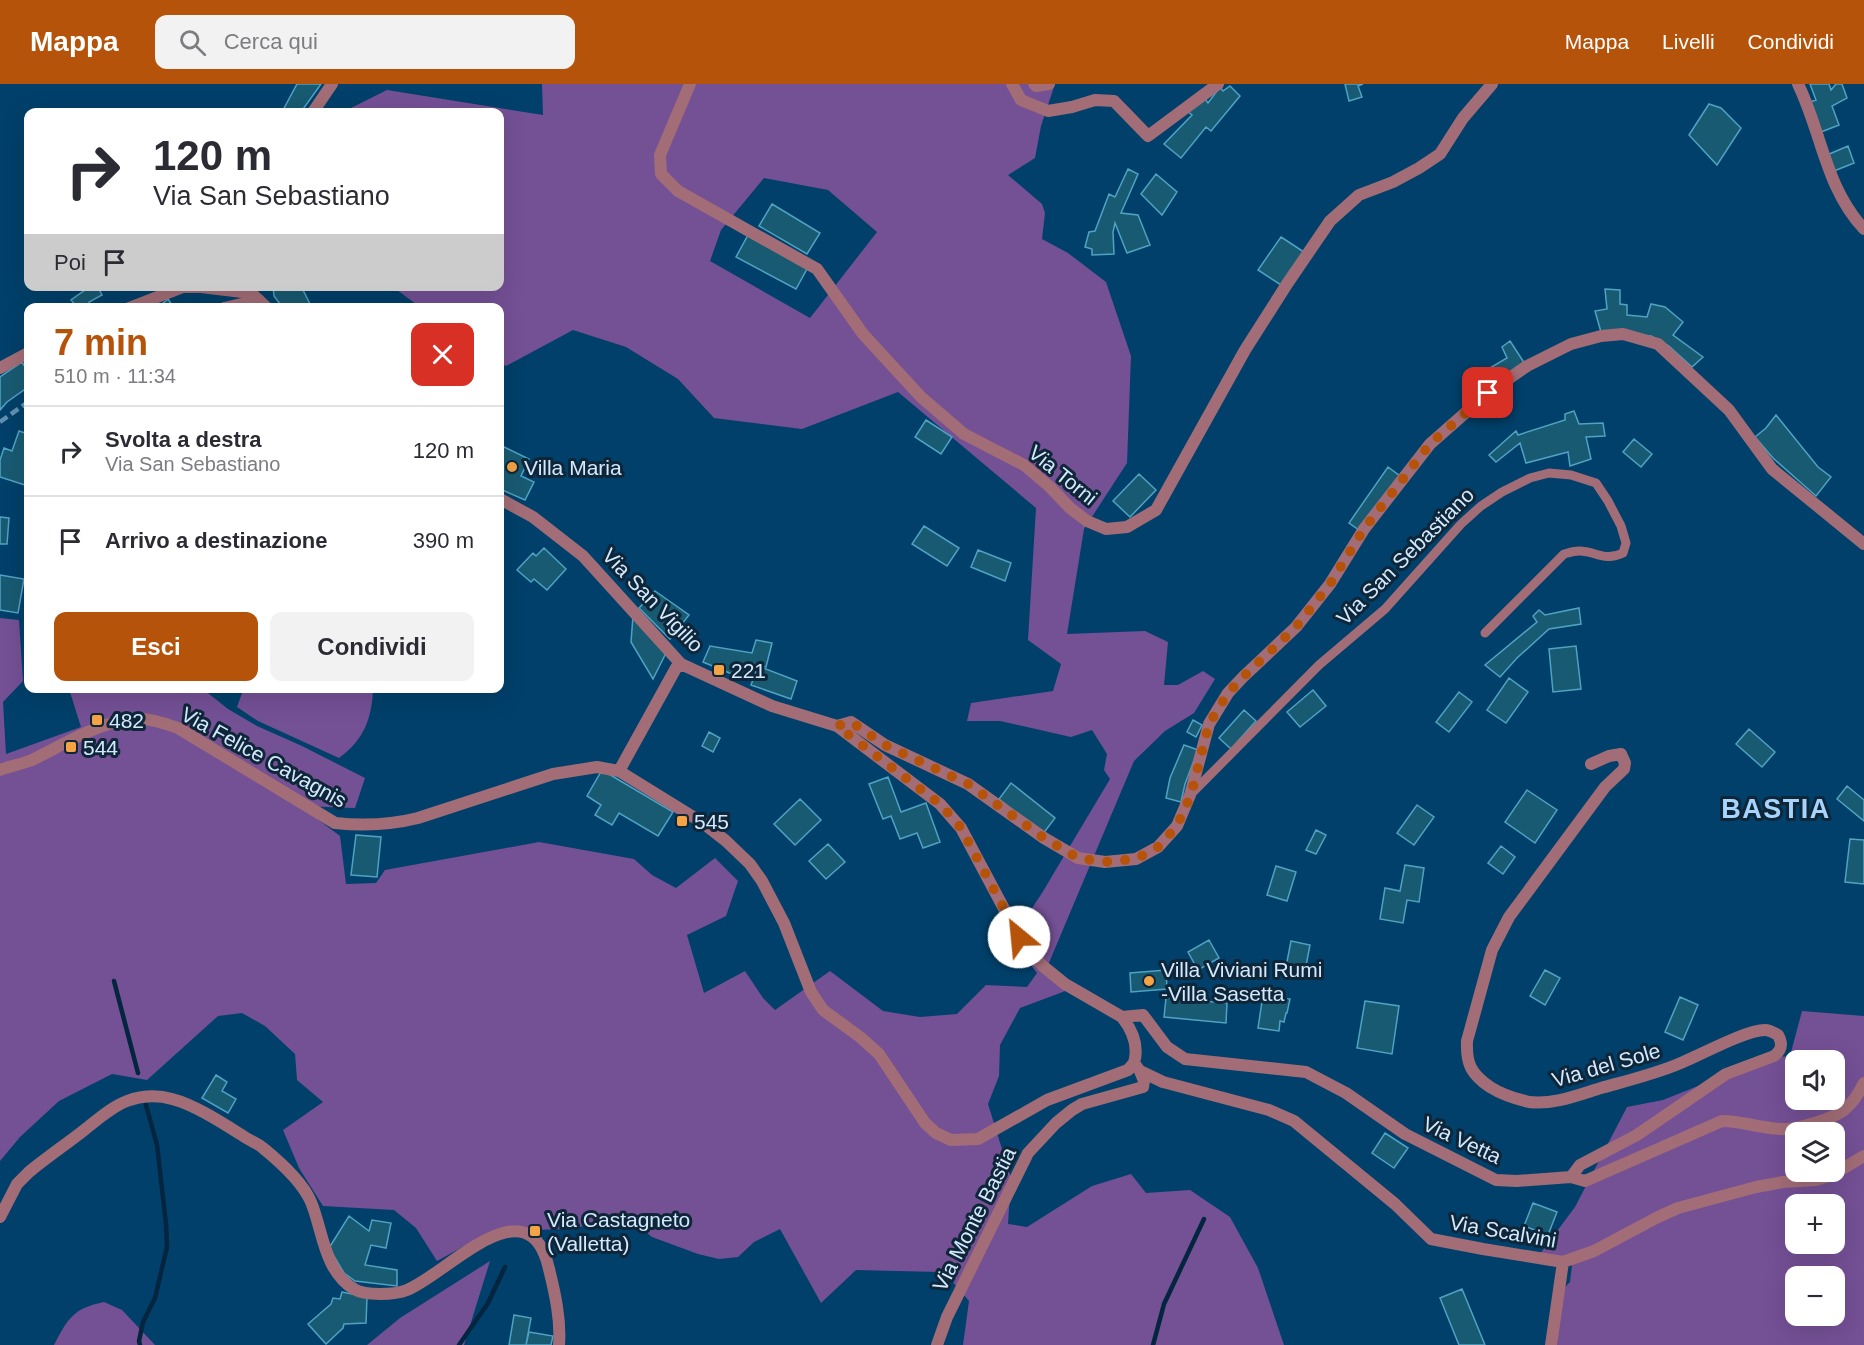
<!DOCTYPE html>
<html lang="it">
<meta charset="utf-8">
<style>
body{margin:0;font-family:Arial,sans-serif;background:#f2f2f3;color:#2b2b33;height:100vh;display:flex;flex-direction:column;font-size:22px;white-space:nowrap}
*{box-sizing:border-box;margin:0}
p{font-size:20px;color:#7c7c81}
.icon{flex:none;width:33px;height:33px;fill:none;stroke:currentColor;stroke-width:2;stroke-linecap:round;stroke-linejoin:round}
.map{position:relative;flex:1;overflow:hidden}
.sheet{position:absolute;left:24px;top:219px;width:480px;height:390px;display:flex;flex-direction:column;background:#fff;border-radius:12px;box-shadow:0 6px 24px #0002}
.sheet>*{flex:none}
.hud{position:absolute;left:24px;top:24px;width:480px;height:183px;border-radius:12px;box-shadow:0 6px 24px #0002;background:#fff;color:#2b2b33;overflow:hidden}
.buttons{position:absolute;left:1785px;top:966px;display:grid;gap:12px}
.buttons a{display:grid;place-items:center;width:60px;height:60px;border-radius:12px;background:#fff;box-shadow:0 6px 24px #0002;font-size:30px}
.pin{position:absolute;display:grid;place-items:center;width:51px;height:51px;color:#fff;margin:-26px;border-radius:12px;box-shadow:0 3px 9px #0006}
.me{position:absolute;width:66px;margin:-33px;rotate:332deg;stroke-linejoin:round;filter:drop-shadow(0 0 4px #0008)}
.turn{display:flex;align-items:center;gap:21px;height:126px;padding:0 30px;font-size:27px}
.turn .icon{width:78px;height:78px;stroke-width:2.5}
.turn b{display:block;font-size:42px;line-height:51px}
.then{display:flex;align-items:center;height:57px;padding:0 30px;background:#0003;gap:12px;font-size:22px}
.round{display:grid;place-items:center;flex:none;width:63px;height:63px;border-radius:12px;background:#f2f2f3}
.headline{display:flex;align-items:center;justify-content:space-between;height:102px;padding:0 30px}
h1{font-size:36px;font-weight:700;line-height:45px;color:#b45309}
.cta{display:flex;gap:12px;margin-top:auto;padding:12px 30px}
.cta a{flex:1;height:69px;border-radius:12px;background:#b45309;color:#fff;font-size:24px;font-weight:700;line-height:69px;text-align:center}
.cta a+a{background:#f2f2f3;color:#2b2b33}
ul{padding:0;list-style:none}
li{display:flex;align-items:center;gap:18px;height:90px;padding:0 30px;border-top:2px solid #e1e1e2}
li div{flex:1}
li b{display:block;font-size:22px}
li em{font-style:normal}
header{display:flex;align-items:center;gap:36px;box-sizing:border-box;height:84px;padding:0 30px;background:#b45309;color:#fff}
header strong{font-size:28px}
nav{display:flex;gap:33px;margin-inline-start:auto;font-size:21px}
.search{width:420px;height:54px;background:#f2f2f3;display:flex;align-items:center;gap:15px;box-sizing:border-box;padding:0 21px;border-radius:12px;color:#7c7c81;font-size:22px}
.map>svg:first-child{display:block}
.green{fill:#745095;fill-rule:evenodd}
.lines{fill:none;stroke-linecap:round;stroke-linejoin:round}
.stream{stroke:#03253f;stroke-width:4.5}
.building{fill:#185a72;stroke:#50a2c3;stroke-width:1.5}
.service{stroke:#a26d77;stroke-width:9}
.minor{stroke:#a26d77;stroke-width:12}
.rail{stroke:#638faf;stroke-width:4.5;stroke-dasharray:9 4.5;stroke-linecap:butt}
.route{stroke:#b45309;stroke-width:10;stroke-dasharray:0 18}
.poi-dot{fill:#f4a345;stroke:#0f2639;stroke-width:2}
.labels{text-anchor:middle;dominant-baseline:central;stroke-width:6;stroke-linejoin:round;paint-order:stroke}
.poi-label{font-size:21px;fill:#d3e9fe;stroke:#0f2639;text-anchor:start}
.street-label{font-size:21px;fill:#d3e9fe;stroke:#0f2639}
.district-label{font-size:27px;font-weight:bold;letter-spacing:1.5px;fill:#a7d4fd;stroke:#0f2639}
</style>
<header>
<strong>Mappa</strong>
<div class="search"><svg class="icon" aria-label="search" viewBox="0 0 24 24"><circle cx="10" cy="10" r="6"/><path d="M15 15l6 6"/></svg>Cerca qui</div>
<nav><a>Mappa</a><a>Livelli</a><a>Condividi</a></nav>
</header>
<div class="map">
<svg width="1864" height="1261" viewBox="0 0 1864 1261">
<rect width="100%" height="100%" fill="#01406a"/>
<path class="green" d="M542,0h513l-14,42 -6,32 -27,17 34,29 3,9 -3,26 26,14 38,29 25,74 -4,107 -43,66 -17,105 78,-3 23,11 -4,43h14l25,-14 12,8 -21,34 -29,18 -31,30 -86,204 28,22 -56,21 -20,37 -1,31 -11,28 23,74 -3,46 19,3 65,-41 39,-12 15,19 44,-3 40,27 28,51 26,77h-321l6,-44 -17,-20 -13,-9 -83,-2 -35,33 -41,-74 -26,13 -16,15 -19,2 -21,-5 -46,-17 -27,-22 -53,14 -44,1 -51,9 -40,22 -21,-33 -22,-18 -71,-4 -24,-38 -16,-38 40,-28 -26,-22 -2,-26 -30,-28 -23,-13 -24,3 -71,64 -35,-6 -53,27 -39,36 -20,24v-543l19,2 4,61 -20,21 3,52 75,-27 -12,-38h134l25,20 29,17 45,20 63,32 -10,30 -55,-2 40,30 6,48 30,-1 9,-13 154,-28 95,17 18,16 24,13 39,-30 23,23 -12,35 -39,19 17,58 41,-22 18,27 12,12 55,-39 53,40 37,6 37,-3 29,-29 41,2 10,-14 -26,-33 31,-47 68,-114 -6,-9 3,-16 -15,-24 -21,7 -71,-16h-33l4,-18 82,-12 8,-27 -33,-24 8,-132 -138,-116 -96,37 -88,-11 -36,-39 -52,-32 -53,-17 -67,36 -6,-3v-55l-80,-1 -27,-20 107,-1v-174h-157l44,-22 156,25zM764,94l64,12 49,42 -67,86 -100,-57 11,-31z
M266,605h107c-1,29 -9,51 -34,69l-81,-37 -21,-14 5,-14 20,-1z
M1802,927l62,5v329h-313l9,-53 10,-10 2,-17 -35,-7 38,-51 52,-100 36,-7 105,-42 22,-2zM1796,976h38v40h-38zM1796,1048h38v40h-38zM1796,1120h38v40h-38zM1796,1192h38v40h-38z
M490,1177l-26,84h-97l33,-27z
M104,1218l18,8 33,35h-101c14,-27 20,-37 50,-43z"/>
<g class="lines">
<path class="stream" d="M114,897l24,92
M140,1261l-1,-4 4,-19 12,-24 12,-51 -1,-23 -9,-79 -11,-40
M459,1261l29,-42 17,-36
M1153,1261l11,-41 40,-85"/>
</g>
<path class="building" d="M297,0h24l-20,28h-19z
M1345,0h18l-5,2 4,11 -13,4z
M1810,0h19l2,6 5,-6h6l5,14 -15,8 7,19 -18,7 -11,-30 6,-2z
M1230,2l10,10 -29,35 -5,-4 -25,31 -17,-14 28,-29 -5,-4 18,-12 3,4 12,-16 3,4z
M1709,20l12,4 20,20 -24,37 -28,-30z
M1848,62l6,17 -20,8 -7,-16z
M1128,85l10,5 -17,39 17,2 12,30 -23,8 -12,-30 -2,9 1,22 -22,1v-6l-7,-2 4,-15 6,-1 14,-37 6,3z
M1156,90l21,18 -15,23 -21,-21z
M772,120l48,29 -13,21 -48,-28z
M748,151l60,32 -12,22 -60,-32z
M1281,153l23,15 -23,33 -23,-15z
M82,202h15l5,9 -13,7 2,6h-16l2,-1 -6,-7 14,-10z
M273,202h28l11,22h-29l-9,-12z
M1605,205l15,1v14l7,1v10l20,2 4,-13 14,3 18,15 -10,13 30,22 -11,10 -23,-21 -18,-10 -50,-4 -6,-21 12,-2z
M168,215l6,9h-17z
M1510,257l15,23 -48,34 -9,-11 10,-12 29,-17 -5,-11z
M22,278l6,10v15l-21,15 -7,8v-33z
M1574,327l5,13 24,-1 2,13 -19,1 5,22 -21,7 -2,-14 -42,11 -6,-20 -24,19 -7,-7 27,-24 2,4 47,-15v-6z
M1776,331l42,52 13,10 -15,19 -43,-38 -18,-21 11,-9z
M926,336l26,17 -11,17 -26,-17z
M19,347l9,3v41l-3,10 -25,-8v-17l4,-12 8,3z
M1634,355l18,15 -11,13 -18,-15z
M500,361l29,14 -8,17 13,6 -9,18 -25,-11z
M1388,383l12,9 -41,54 -10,-7z
M1139,390l17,16 -26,27 -17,-16z
M0,433l9,1 -2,26h-7z
M924,442l35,22 -12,18 -35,-22z
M544,464l22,21 -19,21 -13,-11 -3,3 -14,-12 16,-17 3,3z
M978,466l33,13 -6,18 -34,-14z
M0,491l24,4 -6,34 -18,-3z
M655,507l34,24 -19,24 -31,-31z
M1579,524l2,16 -32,5 -32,29 -17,19 -15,-12 52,-43 -4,-6 6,-6 6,5z
M633,532l34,35 -14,28 -22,-37z
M756,556l16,3 -6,24 -17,-5 -5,17 -41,-17 7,-16 42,7z
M1576,562l5,43 -28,3 -4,-43z
M758,582l39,15 -6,18 -40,-14z
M1509,594l19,14 -22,31 -19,-13z
M1313,606l13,16 -26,21 -13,-15z
M1459,608l13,10 -23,30 -13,-10z
M1244,626l12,11 -25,28 -12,-11z
M1193,636l9,5 -6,12 -9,-5z
M1749,645l26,23 -13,15 -26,-23z
M709,648l11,6 -7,14 -11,-6z
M1184,661l14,5 -13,34 -4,18 -15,-4 4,-20z
M602,686l71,42 -15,24 -39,-23 -7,12 -17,-10 6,-10 -14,-9z
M888,693l13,35 25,-9 14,39 -17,6 -6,-15 -17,6 -9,-23 -8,3 -14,-35z
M1011,699l44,35 -12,16 -44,-35z
M1847,702l17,14v21l-27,-22z
M1527,706l30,20 -22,33 -30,-21z
M800,715l21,21 -26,25 -21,-21z
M1417,721l17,12 -20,28 -17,-12z
M1316,746l10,5 -10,19 -10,-4z
M356,751l25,2 -4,40 -26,-2z
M1850,755l14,1v44l-19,-2z
M828,760l17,18 -19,17 -17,-18z
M1501,762l14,11 -12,17 -15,-11z
M1405,781l19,3 -5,34 -12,-2 -4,23 -23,-4 5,-31 15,3z
M1276,782l20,6 -9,29 -20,-6z
M1209,856l10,18 -21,12 -10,-18z
M1291,857l19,4 -5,26 -19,-4z
M1166,886l1,19 -36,3 -1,-19z
M1545,886l15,8 -15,27 -15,-9z
M1263,911l27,4 -3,14h-1l-2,9 -4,-1 -1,10 -21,-3z
M1680,913l18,8 -15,35 -18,-8z
M1166,914l61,5 -1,20 -62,-6z
M1365,917l34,5 -7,48 -35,-6z
M216,991l11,7 -5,9 14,8 -8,14 -26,-15z
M1385,1049l23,15 -14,20 -22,-15z
M1533,1119l24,9 -9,23 -24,-9z
M349,1132l20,15 3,-11 19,3 -5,25 -15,-3 -6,20 32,5v16l-42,-5 -11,-8 -15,-25z
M1462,1205l23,56h-26l-19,-47z
M342,1208l25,5 -1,26 -22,1 -1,4 -17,16 -18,-20 23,-20 2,-6 7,1z
M514,1231l17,3 -5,27h-17z
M529,1248l24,4 -2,9h-25z"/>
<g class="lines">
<path class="service" d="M1190,711l129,-130 66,-56 76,-85 20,-18 21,-14 28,-14 19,-5 22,2 25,8 12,18 13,25 5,17 -3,10c-19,9 -27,-2 -44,-2 -5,0 -11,2 -15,3l-79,79"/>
<path class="minor" d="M690,0l-30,71 1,19 17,17 139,78 46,65 58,63 43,37 60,31 26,22 20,21 17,13 19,8 21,-2 29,-17 89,-160 42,-66 43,-63 29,-26 34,-13 26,-14 21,-14 23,-36 29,-34
M1012,0l9,16 27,11 24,-4 23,-7 19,1 34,35 70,-52
M1034,0l2,2 13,-2
M1798,0c24,49 27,103 66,145
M313,28l19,-28
M129,224l54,-21h18l50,6 16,15
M224,224l35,-8
M0,284l28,-15
M500,415l33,18 50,39 98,108 91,42 65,20 103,78 21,24 65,122 18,17 21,17 57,33c11,14 17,29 12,46
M837,642l14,-4 34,23 83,39 76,54 34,20 27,4 31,-3 22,-12 19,-21 13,-31 19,-71 19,-31 15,-16 53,-50 34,-43 34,-55 66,-85 58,-51 39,-27 44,-22 30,-8 22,-2 35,10 71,66 43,59 92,75
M0,686c10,-4 22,-6 32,-10 33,-16 67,-39 104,-41 14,-1 29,4 42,9l157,95c28,3 55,2 83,-5l135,-44 44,-7 22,4 84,52 23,18 24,23 12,17 22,42 27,69 12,18 37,27 19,17 46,69 11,10 15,7 27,-1 69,-39 81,-30 6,-7
M619,687l57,-103 5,-4
M1122,933l21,-2 24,32 18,12 121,13 40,21 59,41 91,46 21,1 54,-4 14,4 137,-60c21,0 40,8 61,8 12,1 53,-11 62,-20 9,-7 14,-16 19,-26
M1134,979l6,8 23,11 106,28 25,11 101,83 36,35 52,10 80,13 31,-11 64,-34 20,-9 78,-21 27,-5 33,-2 16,-5 32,-19
M1571,1093l9,-12 57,-30 89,-61 48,-18c8,-6 9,-12 4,-21 -4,-2 -8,-5 -13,-5 -20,0 -68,27 -89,35 -25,10 -50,16 -75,23 -23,7 -48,17 -72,14 -13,-3 -28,-8 -39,-15 -19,-13 -24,-23 -23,-46l25,-91 17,-33 96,-130 19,-18 1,-6 -4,-9 -12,2 -18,8
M0,1133l17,-33 12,-12c17,-14 36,-27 54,-41 13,-10 28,-24 44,-30 14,-5 31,-6 45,-2 24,6 55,27 76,40 5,3 11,5 15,9 16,13 40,35 48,54 12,29 13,69 43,87 11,7 41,6 53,1 40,-16 122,-110 142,-21 6,24 12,51 10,76
M937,1261l10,-28 81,-164 28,-30 16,-13 10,-6 61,-17 1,-6 -4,-10
M1551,1261l12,-83"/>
<path class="rail" d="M0,338l28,-20"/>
</g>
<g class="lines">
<path class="route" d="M1019,853l-58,-109 -21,-24 -103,-78 14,-4 34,23 83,39 76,54 34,20 27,4 31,-3 22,-12 19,-21 14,-31 18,-71 19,-31 15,-16 53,-50 34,-43 34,-55 66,-85 58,-51"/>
</g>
<g class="poi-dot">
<circle cx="512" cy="383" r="6"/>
<rect x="713" y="580" width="12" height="12" rx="3"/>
<rect x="91" y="630" width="12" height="12" rx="3"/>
<rect x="65" y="657" width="12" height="12" rx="3"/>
<rect x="676" y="731" width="12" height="12" rx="3"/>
<circle cx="1149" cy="897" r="6"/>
<rect x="529" y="1141" width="12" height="12" rx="3"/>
</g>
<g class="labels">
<g class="poi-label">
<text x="524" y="383">Villa Maria</text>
<text x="731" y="586">221</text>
<text x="109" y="636">482</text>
<text x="83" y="663">544</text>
<text x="694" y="737">545</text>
<text x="1161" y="885">Villa Viviani Rumi<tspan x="1161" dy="24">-Villa Sasetta</tspan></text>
<text x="547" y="1135">Via Castagneto<tspan x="547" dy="24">(Valletta)</tspan></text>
</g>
<g class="street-label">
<text transform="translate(1063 391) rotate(39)">Via Torni</text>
<text transform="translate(1405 472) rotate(-45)">Via San Sebastiano</text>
<text transform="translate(653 516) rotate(46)">Via San Vigilio</text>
<text transform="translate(264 673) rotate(29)">Via Felice Cavagnis</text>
<text transform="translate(1606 981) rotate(-16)">Via del Sole</text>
<text transform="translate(1462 1056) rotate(25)">Via Vetta</text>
<text transform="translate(974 1135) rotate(-63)">Via Monte Bastia</text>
<text transform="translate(1503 1147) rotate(10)">Via Scalvini</text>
</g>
<g class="district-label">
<text x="1776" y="725">BASTIA</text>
</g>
</g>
</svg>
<div class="buttons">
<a><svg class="icon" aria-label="sound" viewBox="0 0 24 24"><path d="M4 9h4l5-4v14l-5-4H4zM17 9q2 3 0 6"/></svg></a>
<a><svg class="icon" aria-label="layers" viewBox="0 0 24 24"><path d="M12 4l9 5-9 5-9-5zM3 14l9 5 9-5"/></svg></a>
<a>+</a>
<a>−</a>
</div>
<div class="pin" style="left:1488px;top:309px;background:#d93025"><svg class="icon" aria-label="arrive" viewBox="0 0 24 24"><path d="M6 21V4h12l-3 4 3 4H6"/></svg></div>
<svg class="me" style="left:1019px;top:853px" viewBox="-20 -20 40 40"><circle r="19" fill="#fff"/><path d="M0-13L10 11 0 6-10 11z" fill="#b45309"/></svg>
<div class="hud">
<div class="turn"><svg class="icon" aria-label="right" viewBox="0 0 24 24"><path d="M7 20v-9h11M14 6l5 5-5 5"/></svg><div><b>120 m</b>Via San Sebastiano</div></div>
<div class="then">Poi<svg class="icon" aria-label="arrive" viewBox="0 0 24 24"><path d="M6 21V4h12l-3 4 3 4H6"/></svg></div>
</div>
<section class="sheet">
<div class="headline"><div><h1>7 min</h1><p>510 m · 11:34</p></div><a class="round" style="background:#d93025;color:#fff"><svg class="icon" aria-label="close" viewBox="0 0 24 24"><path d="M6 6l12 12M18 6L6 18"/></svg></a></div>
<ul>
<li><svg class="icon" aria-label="right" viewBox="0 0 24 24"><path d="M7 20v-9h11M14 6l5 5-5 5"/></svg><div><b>Svolta a destra</b><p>Via San Sebastiano</p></div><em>120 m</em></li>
<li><svg class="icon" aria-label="arrive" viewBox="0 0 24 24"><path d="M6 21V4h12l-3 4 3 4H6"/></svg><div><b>Arrivo a destinazione</b></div><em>390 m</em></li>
</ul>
<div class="cta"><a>Esci</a><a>Condividi</a></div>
</section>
</div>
